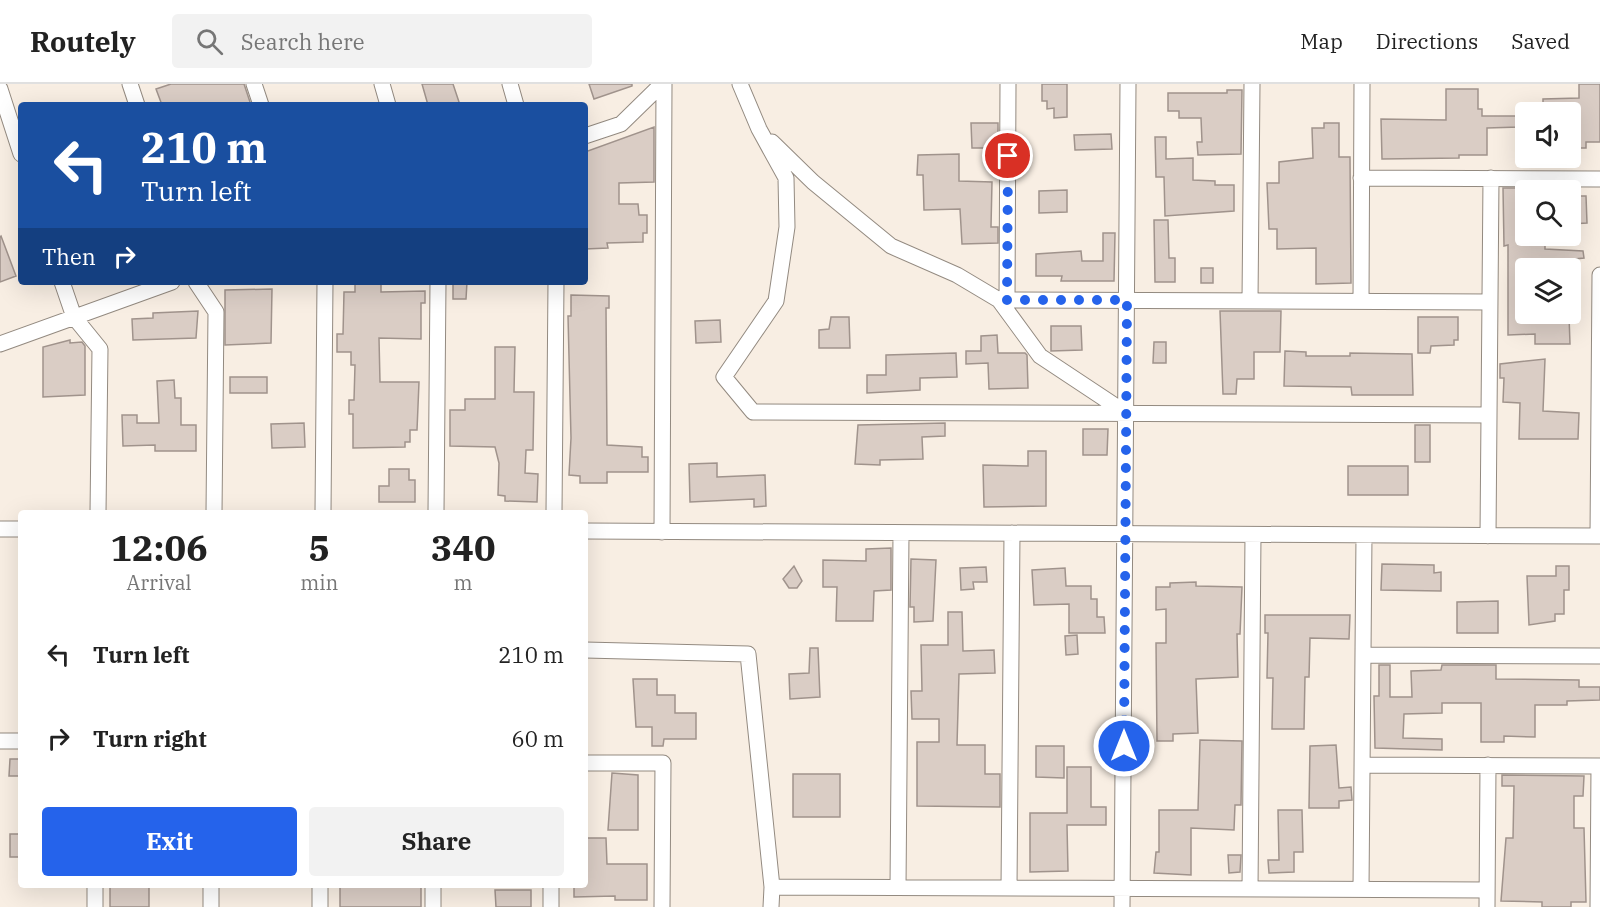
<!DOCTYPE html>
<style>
body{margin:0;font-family:"IBM Plex Serif",serif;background:#f2f2f2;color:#222;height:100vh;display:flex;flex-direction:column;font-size:22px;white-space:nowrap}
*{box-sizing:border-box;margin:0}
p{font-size:20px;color:#767676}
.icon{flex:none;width:33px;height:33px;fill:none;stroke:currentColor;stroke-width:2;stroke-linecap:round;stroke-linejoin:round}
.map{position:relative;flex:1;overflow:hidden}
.details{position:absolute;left:18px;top:426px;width:570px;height:378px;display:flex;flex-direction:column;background:#fff;border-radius:6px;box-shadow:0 6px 24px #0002}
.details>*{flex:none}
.top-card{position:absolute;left:18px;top:18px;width:570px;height:183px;border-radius:6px;box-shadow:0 6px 24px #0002;background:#1a4fa0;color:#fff;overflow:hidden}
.fabs{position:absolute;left:1515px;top:18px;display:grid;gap:12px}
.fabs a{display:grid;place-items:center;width:66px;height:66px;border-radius:6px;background:#fff;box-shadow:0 6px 24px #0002;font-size:30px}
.pin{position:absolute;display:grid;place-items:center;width:51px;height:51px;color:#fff;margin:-26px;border:3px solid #fff;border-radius:50%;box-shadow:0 2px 6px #0007}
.me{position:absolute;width:66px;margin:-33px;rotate:0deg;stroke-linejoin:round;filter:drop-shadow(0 0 4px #0008)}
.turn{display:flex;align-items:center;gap:21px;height:126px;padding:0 24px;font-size:27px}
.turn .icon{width:78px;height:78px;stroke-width:2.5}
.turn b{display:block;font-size:42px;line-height:51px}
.then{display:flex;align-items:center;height:57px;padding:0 24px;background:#0003;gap:12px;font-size:22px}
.eta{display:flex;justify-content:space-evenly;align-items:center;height:102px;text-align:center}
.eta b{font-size:36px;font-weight:800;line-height:42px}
.button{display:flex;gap:12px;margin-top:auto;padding:12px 24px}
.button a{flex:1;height:69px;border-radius:6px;background:#2563eb;color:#fff;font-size:24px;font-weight:800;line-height:69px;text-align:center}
.button a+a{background:#f2f2f2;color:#222}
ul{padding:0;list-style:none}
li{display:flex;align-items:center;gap:18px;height:84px;padding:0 24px}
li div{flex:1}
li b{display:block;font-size:22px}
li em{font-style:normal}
header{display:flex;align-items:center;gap:36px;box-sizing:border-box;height:84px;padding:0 30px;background:#fff;border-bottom:2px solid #e0e0e0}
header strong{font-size:28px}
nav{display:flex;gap:33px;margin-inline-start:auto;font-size:21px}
.search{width:420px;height:54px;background:#f2f2f2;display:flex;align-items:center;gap:15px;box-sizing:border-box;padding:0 21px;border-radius:6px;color:#767676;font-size:22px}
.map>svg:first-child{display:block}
.building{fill:#dacdc5;stroke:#a0938c;stroke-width:1.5}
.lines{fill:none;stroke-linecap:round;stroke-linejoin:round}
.street-casing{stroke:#938a80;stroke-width:17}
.street{stroke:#fff;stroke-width:15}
.route{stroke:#2563eb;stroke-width:10;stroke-dasharray:0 18}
</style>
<header>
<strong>Routely</strong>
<div class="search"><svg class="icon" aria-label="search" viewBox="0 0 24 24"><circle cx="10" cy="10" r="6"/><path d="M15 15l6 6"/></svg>Search here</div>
<nav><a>Map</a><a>Directions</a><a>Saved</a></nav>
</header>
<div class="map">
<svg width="1600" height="823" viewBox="0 0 1600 823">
<rect width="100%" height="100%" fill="#f8eee3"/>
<path class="building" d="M171,0h73l6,18 -8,3h-80l-6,-16z
M422,0h31l7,21h-32z
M589,0h43v2l-38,13z
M1042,0h25v33l-13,1v-10l-7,1v-8h-5z
M1579,0h21v58h-14v6h-13l-1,-32 -2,-4h-27v-13l36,-1z
M1446,5h32v20h4v7h37v11l-32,1v27h-28v3l-77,1 -1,-40 65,1z
M1227,6h15l-1,64 -43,1 -1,-13h5l-1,-24h-22v-7h-11v-18h59z
M971,39h27v25h-26z
M1324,39h15v34h11l1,126 -35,1v-36l-39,1v-20h-8l-2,-46h12v-21l34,-4 -1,-30h12z
M654,43v55l-35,1v21h19l1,11h8v18h-4v9l-36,1 1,5 -23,1v-97z
M1111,50l1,15 -37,1 -1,-15z
M1155,53h11v22l27,-1v22l22,1v4h19v26l-69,5 -1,-39h-8z
M959,70v27l33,1 -1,45h7v16l-36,1 -2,-35 -36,1 -1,-35h-6l1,-20z
M1503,104h16l1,48h25v13l38,2 1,7 -41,4v6h-17v46h16v3l27,-1 1,28h-35v-10l-27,1v-90l-4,1z
M1067,106v22l-28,1v-22z
M1570,112h16l1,27 -17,1z
M1154,136h14l1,38h6v24h-20z
M1103,149h12l-1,48h-53l1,-5h-26v-22l45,-3 1,10h21z
M1,152l15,40 -16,6v-45z
M1201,184h12v15h-12z
M355,198h26v10l44,-1v12h-4v36l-42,-1 1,44h39l-2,48h-7v12h-5v5l-52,1v-34h-4v-14h5l1,-35h-4v-13h-14v-18h6l1,-42h11z
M453,198h14l-1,17h-13z
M272,205l-1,54 -46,2v-55z
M571,211l38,1v12h-3l1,137 35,2v10h6v15h-41v11h-27v-7l-11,-1 2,-37 -3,-122h3z
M198,227l-2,27 -63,2 -1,-21 21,-1v-5z
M1220,227h61l-1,41h-26v27h-17l-1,15h-13z
M831,233h18l1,31h-31v-18l10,-1z
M1418,233h40v23h-4v5l-23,1 -1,7h-12z
M720,236l1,22 -25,1 -1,-22z
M1051,242h30l1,24 -31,1z
M997,251l1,18h27l2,2 1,33 -39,1 -1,-26 -22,1v-13h15v-15z
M70,256v3l12,-1 3,4v49l-42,2v-50z
M1154,258h12v21h-13z
M495,263h20l-1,45h20l-1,58h-7l-1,23 13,1 -1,28 -32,-1v-5l-7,-1 1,-32 -4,-16 -45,-1v-36h15v-11h30z
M1285,267l21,1v4h44v-3l62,1 1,41h-61l-1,-8 -67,-1z
M956,269l1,24 -37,1v12l-53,3v-18h19v-20z
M1545,275l-2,52 36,2 -1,26h-59l1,-36 -17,-1 1,-24h-4v-14z
M230,293h37v16h-37z
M174,296l1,18h6v27h15v26h-41v-6l-32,1 -1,-31h15v8h22l-2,-42z
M304,339l1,24 -33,1 -1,-24z
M945,339v13l-23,1 1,22 -43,1v5l-25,-1 3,-39z
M1415,341h15v37h-15z
M1083,345h25l-1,26h-24z
M1028,367h18v55l-62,1 -1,-42 45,1z
M717,379v14l48,-2 1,31 -12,1v-8l-64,3 -1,-38z
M1348,382h60v29h-60z
M389,385h20v11h6v22h-36v-16h10z
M891,464v42l-17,1 -1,30h-37l1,-34h-14v-27l43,1v-12z
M911,475l25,1 -3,61 -19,1v-15h-4z
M1382,480l52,1v8l7,-1v19l-60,-1z
M794,482l8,15 -5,7h-8l-6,-9z
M1556,482h13v24h-5v24h-9v7l-26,4 -2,-49h29z
M986,483l1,15h-14l1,7 -13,1 -1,-22z
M1065,484l1,18h25v13h6v18h7l1,16h-36v-29l-35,1 -2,-35z
M1196,498v4l46,1 -2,47h-3l1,43 -42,2 2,54 -25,1v7h-16l-1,-98h10v-34l-10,1v-23h14v-4z
M1498,517v32h-41v-31z
M948,528h14l1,39 31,-1 1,23 -36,1 -2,71h28v29h15v33l-83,-1v-64h22v-23h-27l-1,-28h11l-1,-46h27z
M1265,531h85l-1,24 -39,-1 -1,39h-4l-1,52h-32l1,-51h-6l1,-45h-3z
M1077,551l1,19 -12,1 -1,-19z
M810,564h8l2,49 -30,2 -1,-25 20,-1z
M1379,581h11v32h22l-1,-26 30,-1 1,-5h54v14l83,1v7h21v13l-33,1v4h-32v32l-31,-1v6h-23v-39h-39v10l-38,1 -1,24 39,1v11l-67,-2 -1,-52h5z
M633,595h24v16h18v18h21v26h-32l-1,7h-11v-19h-16z
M1200,656l42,1 -1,64h-6l-1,25 -43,-2v47l-37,-2 2,-21h3v-42h39z
M1336,661l3,43 12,-1 1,13 -13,1v7h-30l1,-62z
M1036,662h28v32l-28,-1z
M10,675h11v17h-12z
M1067,683h24v40h15v18h-39l1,46 -38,1v-59h37z
M612,689l26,2v55h-30z
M793,690h47v43h-47z
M1502,691l82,1 -1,20h-9v32h10l2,74h-15v5h-29v-5l-41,-1 5,-63h7l1,-52h-12z
M1278,726h24l1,42h-9v20l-25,1 -1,-13h11z
M10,750h11v23h-11z
M585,754h21l1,26h40v36h-32v-4l-41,1v-12h11z
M1228,771h13l-1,17 -11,1z
M110,801h39v22h-39z
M340,801l81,1v21h-81z
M495,806h36v17h-35z"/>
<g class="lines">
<defs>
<path id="street" d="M130,0l7,21
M254,0l7,21
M382,0l6,21
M510,0l6,21
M740,0l19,45 27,49 1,49 -11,74 -52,76 29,35 736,3
M1008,0l-1,216 483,2
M0,5l21,65
M585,52l36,-12 41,-40
M772,58l41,40 78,64 66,29 42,25 41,56 86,57
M1361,94l239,1
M62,198l12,35 26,32 -2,164
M196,198l20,30 -2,201
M1250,217l2,-217
M1361,217l1,-217
M0,260l172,-62
M323,429l2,-231
M436,429l2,-231
M554,429l2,-231
M0,445h21
M585,447l1015,5
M662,448l2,-448
M1488,452l3,-358
M1598,452l2,-261
M585,566l163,4 24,233 -1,20
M1363,571l237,1
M0,657h21
M585,679h78l-1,144
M1362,681l238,1
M772,803l715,3
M898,803l3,-354
M1009,804l3,-355
M1250,805l3,-354
M1361,805l3,-354
M95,823v-22
M211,823v-22
M320,823v-22
M433,823v-22
M551,823v-22
M1122,823l6,-823
M1487,823l1,-142
M1598,823l1,-141"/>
</defs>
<use href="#street" class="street-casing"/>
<use href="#street" class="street"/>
</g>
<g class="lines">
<path class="route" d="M1008,72l-1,144h120l-3,446"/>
</g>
</svg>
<div class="fabs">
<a><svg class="icon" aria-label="sound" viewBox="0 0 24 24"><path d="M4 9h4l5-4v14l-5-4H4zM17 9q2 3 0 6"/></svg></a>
<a><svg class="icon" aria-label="search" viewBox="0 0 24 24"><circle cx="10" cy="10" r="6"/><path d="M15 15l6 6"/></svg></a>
<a><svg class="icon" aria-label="layers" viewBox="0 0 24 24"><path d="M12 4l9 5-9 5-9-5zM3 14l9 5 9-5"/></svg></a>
</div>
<div class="pin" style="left:1008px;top:72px;background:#d93025"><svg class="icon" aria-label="arrive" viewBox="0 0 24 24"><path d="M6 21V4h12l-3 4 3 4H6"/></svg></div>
<svg class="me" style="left:1124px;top:662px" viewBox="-20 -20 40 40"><circle r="17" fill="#2563eb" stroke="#fff" stroke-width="3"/><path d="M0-11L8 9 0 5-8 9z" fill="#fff"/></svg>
<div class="top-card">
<div class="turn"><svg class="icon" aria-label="left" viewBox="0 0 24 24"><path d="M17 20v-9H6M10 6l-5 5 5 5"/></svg><div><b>210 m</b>Turn left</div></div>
<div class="then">Then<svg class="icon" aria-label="right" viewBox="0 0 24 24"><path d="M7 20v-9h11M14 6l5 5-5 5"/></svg></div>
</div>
<section class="details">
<div class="eta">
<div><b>12:06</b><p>Arrival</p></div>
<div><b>5</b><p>min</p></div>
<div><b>340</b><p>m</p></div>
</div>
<ul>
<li><svg class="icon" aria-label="left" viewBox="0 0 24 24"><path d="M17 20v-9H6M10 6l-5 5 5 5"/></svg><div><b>Turn left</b></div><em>210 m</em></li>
<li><svg class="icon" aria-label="right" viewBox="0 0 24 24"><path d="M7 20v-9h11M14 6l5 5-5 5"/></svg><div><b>Turn right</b></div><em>60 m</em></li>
</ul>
<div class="button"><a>Exit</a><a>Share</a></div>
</section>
</div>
